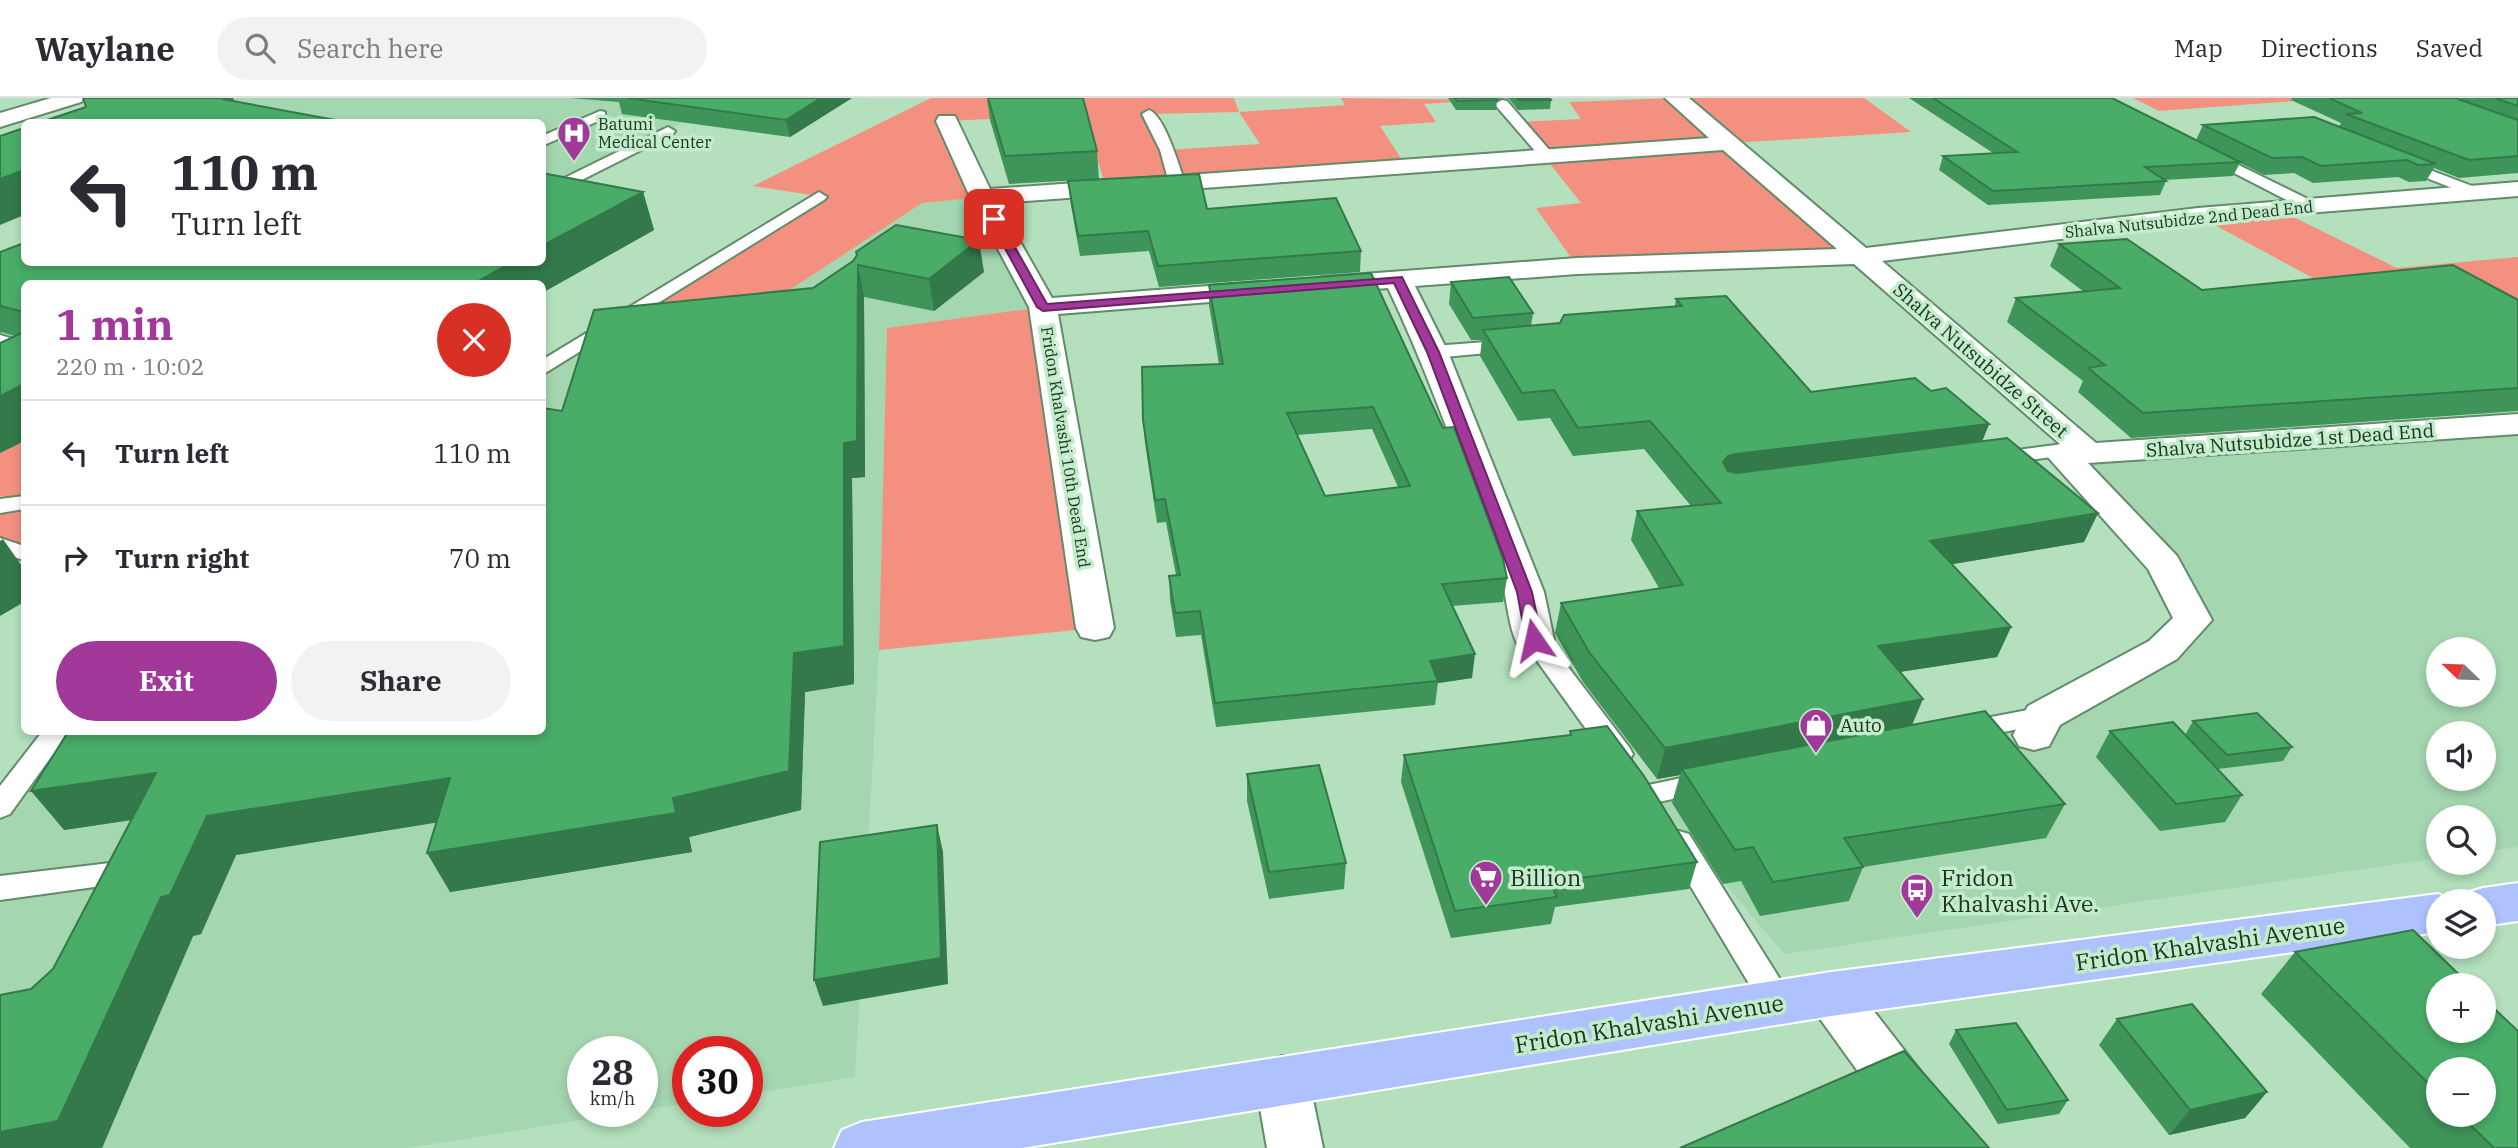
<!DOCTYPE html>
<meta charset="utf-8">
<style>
body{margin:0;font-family:"IBM Plex Serif",serif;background:#f2f2f3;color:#2b2b33;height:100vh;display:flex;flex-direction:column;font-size:26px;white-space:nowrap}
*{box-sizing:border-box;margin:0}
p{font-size:23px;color:#7c7c81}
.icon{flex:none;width:38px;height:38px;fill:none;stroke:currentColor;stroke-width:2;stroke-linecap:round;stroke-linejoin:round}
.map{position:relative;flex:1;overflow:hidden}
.details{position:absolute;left:21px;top:182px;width:525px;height:455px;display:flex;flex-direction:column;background:#fff;border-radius:10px;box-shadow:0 4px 10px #0003}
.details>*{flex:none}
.hud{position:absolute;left:21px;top:21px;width:525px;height:147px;border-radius:10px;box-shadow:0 4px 10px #0003;background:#fff;color:#2b2b33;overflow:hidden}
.needle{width:46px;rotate:293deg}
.tools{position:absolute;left:2426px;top:539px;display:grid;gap:14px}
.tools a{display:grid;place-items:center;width:70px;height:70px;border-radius:50%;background:#fff;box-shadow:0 4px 10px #0003;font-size:35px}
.speed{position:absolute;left:567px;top:938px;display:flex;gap:14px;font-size:35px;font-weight:700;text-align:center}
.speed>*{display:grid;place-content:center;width:91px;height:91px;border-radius:50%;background:#fff;box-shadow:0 4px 10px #0003;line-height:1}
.speed small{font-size:18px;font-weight:400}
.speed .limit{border:10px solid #d22;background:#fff;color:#111}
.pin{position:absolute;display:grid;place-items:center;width:60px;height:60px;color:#fff;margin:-30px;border-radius:14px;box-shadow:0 4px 10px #0006}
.me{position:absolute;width:77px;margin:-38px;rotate:349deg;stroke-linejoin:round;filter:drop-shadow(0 0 5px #0008)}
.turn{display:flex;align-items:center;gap:24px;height:147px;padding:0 35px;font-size:32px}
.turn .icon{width:91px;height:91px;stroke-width:2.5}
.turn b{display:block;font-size:49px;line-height:60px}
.round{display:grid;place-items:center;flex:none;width:74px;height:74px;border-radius:37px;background:#f2f2f3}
.head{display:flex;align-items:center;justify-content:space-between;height:119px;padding:0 35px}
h1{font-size:42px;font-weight:800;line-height:52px;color:#a2389a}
.button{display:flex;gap:14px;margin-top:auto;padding:14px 35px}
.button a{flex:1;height:80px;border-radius:42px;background:#a2389a;color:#fff;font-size:28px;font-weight:800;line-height:80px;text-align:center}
.button a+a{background:#f2f2f3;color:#2b2b33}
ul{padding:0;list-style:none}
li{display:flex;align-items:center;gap:21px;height:105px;padding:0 35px;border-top:2px solid #e1e1e2}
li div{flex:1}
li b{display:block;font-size:26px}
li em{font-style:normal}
header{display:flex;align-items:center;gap:42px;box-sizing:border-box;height:98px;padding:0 35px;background:#fff;border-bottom:2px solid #e1e1e2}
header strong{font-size:33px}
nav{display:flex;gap:38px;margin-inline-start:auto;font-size:24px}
.search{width:490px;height:63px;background:#f2f2f3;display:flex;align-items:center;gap:18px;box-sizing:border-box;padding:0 24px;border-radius:38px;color:#7c7c81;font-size:26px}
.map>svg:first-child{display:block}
.built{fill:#a4d6af;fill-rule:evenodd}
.green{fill:#f3907f;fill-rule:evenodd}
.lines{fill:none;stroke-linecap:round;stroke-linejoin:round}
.service-casing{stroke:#628b6b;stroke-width:4}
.minor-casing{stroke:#628b6b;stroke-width:4}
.trunk-casing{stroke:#fff;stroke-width:4}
.service{fill:#fff;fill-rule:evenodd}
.minor{fill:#fff;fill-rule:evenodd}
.trunk{fill:#b0c2fe;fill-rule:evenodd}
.wall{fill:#3f9559;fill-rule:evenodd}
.shaded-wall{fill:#337949}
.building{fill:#49ad68;stroke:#337949;stroke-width:2;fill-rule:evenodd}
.route{fill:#a2389a;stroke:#692464;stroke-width:2}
.labels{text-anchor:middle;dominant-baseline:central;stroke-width:7;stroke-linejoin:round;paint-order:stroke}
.far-poi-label{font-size:16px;fill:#213225;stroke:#c1edca;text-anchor:start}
.far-street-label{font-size:16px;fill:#213225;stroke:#c1edca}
.street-label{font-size:19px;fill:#213225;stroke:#c1edca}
.poi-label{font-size:19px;fill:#213225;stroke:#c1edca;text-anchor:start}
.near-poi-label{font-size:23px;fill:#213225;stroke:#c1edca;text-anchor:start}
.near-street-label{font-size:23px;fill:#213225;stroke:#c1edca}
</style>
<header>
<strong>Waylane</strong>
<div class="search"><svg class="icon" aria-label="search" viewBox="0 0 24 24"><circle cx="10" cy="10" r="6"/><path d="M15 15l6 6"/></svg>Search here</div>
<nav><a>Map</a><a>Directions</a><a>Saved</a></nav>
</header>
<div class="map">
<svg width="2518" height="1050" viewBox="0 0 2518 1050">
<rect width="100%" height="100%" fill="#b4e0bd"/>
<path class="built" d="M119,0h771l-171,2 -51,31 -125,64 -1,-73h-504z
M982,99l61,110 -156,21 -8,322 -24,427 -108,17v-42h-59v51l-46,7v-58h-59v59h54l-230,37h-407v-352l42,-64h500l1,-363 84,-53 129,-4 166,-109z
M2518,326v423l-35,5v-35h-45v41l-654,96 -134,-160 393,-78 150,-96 -131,-165zM2438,551h45v46h-45zM2438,635h45v46h-45z"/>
<path class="green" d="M931,0h303l5,14 106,-7 -4,-7 144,2 -61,4 12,18 -56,4 26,40 -300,22 -22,-74 -136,7 34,76 -60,6 -166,109 -129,4 191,-120 -65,-10zM1239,14l21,32 -93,6 -17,-36z
M1676,0h188l47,34 -180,11 130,113 -284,10 -41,-58 45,-5 -64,-81 64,-3 -12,-17z
M2133,0h202l-176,13z
M2277,111l120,59 121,-11v57l-179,-22 -141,-76z
M1043,209l52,321 -216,22 8,-322z
M0,313l24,7v80l-24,-2z
M24,405v50l-24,-8v-39z"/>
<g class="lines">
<defs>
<path id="service" d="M1502,2l5,1 45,52 2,3 -2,3h-10l-45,-52 -2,-3z
M1149,12c16,6 30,56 36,73l-3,3h-10l-3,-3 -9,-33 -18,-36z
M600,13l5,1v6l-63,28v-10z
M668,29l7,4 -2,3 -131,66v-11z
M2208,52l108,53 2,3 -2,3h-12l-101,-52 -2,-3 2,-3z
M2401,61l79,30 3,3 -3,3h-10l-74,-29 -2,-3z
M819,94l8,5 -3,3 -282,175v-15z
M0,237l24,7v11l-24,-6z
M1513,242l7,2 2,4 -2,4 -87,8 -9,-6 9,-6z
M2079,344l7,2 3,4 -3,4 -92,13 -7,-2 -4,-4 4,-4 7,-2z
M24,398v13l-24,4v-14z
M0,440l24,8v14l-24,-7z
M1534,534l9,2 86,113 4,7 -4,7 -10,3 -10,-3 -87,-121 3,-6z
M2043,609l9,3 4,6 -4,6 -87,18 -9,-2 -4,-7 4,-7 9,-2z
M42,634h27l-59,82 -10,4v-32z
M1710,674l10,3 4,7 -4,7 -71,15 -10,-3 -4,-7 4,-7z
M1679,733l10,3 99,158 5,10 -5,10 -11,4 -11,-4 -102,-170 5,-8z
M127,763l11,4 4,8 -4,8 -138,19v-24z"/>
<path id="minor" d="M51,0h34l-4,4 -81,25v-14z
M1665,0h24l177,150 332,-40 320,-26v14l-320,26 -316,39 214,182 422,-29v20l-430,29 89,93 35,64 -35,39 -117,66 -11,21 -15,4 -15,-4 -6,-11 15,-29 121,-65 24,-23 -25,-49 -102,-114 4,-7 10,-4 -206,-180 -277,10 -162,12 33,66 96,240 10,48 -6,9 -14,4 -14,-4c-13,-21 -12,-53 -21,-77 -35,-95 -67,-192 -111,-284l-64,5 -10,-2 -4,-6 4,-6 10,-2 253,-19 260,-9 -114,-99 -725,53 54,95 209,-16 10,2 4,6 -4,6 -10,2 -203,16 56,314 -5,9 -14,3 -14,-3 -5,-9 -47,-321 -59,-110 -34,-76 3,-5h16l35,73 719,-51z
M1831,874l18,7 117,151 8,18h-61l-100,-139 -7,-15 7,-15z
M1282,958l19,7 8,17 14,68h-56l-12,-68 8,-17z"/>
<path id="trunk" d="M2518,785v38l-35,5v-25h-21l4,-8 17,-5z
M2438,796l18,7h-18v31l-607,84 -809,132h-188l8,-18 20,-8 969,-150z"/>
</defs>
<use href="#service" class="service-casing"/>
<use href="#minor" class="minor-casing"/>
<use href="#trunk" class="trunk-casing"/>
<use href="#service" class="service"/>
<use href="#minor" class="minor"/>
<use href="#trunk" class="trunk"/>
</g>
<path class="wall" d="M570,0h282l-62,39 -168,-23 -3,-12z
M987,0h96l14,53 2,28 -90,5 -19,-64z
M1448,0h54l-5,3 -1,9h-40z
M1505,0h45l1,2 -1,9 -32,1 -9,-11z
M1909,0h203l84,42 7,-15 136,2 2,-4 -50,-23 1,-2h226v75l-59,5 -25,-10 -8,13 -17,1 -11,-5 -85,6 -19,-10 -30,2 -24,-12 -7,13 -68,4 1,1 -6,14 -172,10 -49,-35 4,-14 50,-3z
M542,75l101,19 11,38 -112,63v-9h-518v157l-24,12v-110l14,-7 -13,-4 -1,2v-82l24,-9v19h518z
M1068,83l139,28 154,42 -1,21 -201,15 -10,-36 -69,5 -10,-56z
M2059,146l143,46 316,10v111l-387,27 -53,-46 5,-11 -76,-59 9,-24 68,-6 -34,-26z
M856,154l128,20 -50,39 -70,-14 1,180 -13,1 2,206 -49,8 -4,118 -112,27 3,15 -242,40 -14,-70 -200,33 -35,79 -8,2 -91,212h-102l31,-159 22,-20 78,-149 -67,10 498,-419 251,-123 40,-27 4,-5z
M1371,175l136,305 -4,24 -51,4 20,72 -34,5 -3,22 -219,22 -15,-92 -25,2 -6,-37 -1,-24 7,-1 -10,-53 -9,1 -12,-80 -2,-23 76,-56 -10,-59v-20zM1372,331l26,58 -73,9 -28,-61z
M1451,184l82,31 -2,13 29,-3 115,-17 1,-7 135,93 120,-1 58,33 -7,17 116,72 -14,29 -132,22 59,63 -14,30 -97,15 13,53 152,79 -19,34 -183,29 -14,34 -89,15 -19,-35 -18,3 -51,-81 8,-28 -23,4 -74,-97 -28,-49 6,-30 98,-15 -28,-48 6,-29 54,-5 -47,-57 -71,7 -23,-38 -32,3 -38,-65 2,-16h-11l-22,-36z
M2193,623l99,26 -9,14 -65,8 -33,-34z
M1570,633l127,131 -8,27 -134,18 -4,17 -100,14 -50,-156 3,-27 166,-20z
M2110,633l132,64 -17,27 -65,9 -64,-74z
M1247,676l99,89 -2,26 -75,10 -22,-98z
M2413,832l57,55h-32v46h45v-33l35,33v117h-108l-149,-154 34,-42zM2438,971h45v46h-45z
M2117,921l150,73 -22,26 -76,17 -70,-90z
M1956,932l112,70 -9,14 -61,10 -49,-80z"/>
<path class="shaded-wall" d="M226,0h7l11,24 -22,-23z
M821,0h31l-62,39 -4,-17z
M24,72v45l-24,10v-46z
M643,94l11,38 -112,63v-9h-69l39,-22h30v-16z
M979,142l5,32 -50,39 -5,-32z
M858,167l6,32 1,180 -13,1 2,206 -49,8 -4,118 -112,27 3,15 -242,40 -23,-39 246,-55 121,-145 50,-210z
M24,286v57l-24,12v-57z
M1989,326l-11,28 -258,32 3,-22 5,-6 8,-2z
M2098,415l-14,29 -166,28 12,-29z
M3,441l21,30v33l-24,14v-75z
M2011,529l-14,30 -131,20 12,-31z
M1475,556l-3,24 -34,5v-2l-8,-20z
M1923,601l-13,31 -228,39 -2,6 -23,4 8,-31z
M156,675l29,39 -121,18 -33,-39z
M450,680l21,39 -235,38 -35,79 -8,2 -91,212h-102v-16l161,-235 46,-81z
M937,727l6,27 5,132 -125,22 -9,-26z
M2267,994l-22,26 -76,17 21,-25z"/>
<path class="building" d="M83,0h143l-4,1 124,23h-305l45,-15z
M627,0h194l-35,22z
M988,0h95l14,53 -92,5z
M1455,0h41l1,2 -40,1z
M1517,0h33l1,2h-32z
M1933,0h179l128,64 -95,5 21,14 -173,10 -50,-35 74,-4z
M2329,0h129v1l60,21v36l-49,4 -123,-46 16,-1z
M2495,0h23v8z
M2314,19l122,47 -18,1 -11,-5 -86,6 -19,-9 -30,1 -69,-33z
M24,30v42l-24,9v-43z
M542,75l101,19 -101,54z
M1199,76l8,35 129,-11 25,53 -203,15 -10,-35 -70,5 -10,-55z
M896,127l83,15 -50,39 -71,-14 -1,176 -13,2v203l-50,7 -5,118 -116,27 3,15 -249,40 23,-75 -243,38 -37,79 -9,2 -103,224 -58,11v-137l31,-6 22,-20 103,-196 -125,18 37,-59h474v-324l20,3 32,-101 219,-22 40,-27 4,-6 -1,-3z
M2127,141l75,51 251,-25 65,35v88l-375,25 -55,-45 17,-3 -89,-67 104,-10 -61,-44z
M24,145v19h488l-39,22h-449v28l-24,-6v-54z
M1371,175l72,155 11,-1 49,132 4,19 -65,6 33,70 -45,7 8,20 -223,22 -15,-92 -25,2 -6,-37 11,-1 -15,-76 -10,1 -12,-80 -1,-53 81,-3 -14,-79zM1373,309l37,79 -85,10 -38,-83z
M1509,179l24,36 -60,5 -22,-36z
M1726,198l85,96 104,-14 16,13 15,-3 43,36 -253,30 -8,2 -5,6 5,9 9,2 270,-35 91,75 -168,28 81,86 -133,19 45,53 -258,49 -76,-96 -28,-49 122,-18 -46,-74 84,-8 -71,-82 -72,7 -24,-38 -32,3 -39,-63 77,-7 4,-8 118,-9 -6,-7z
M24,234v52l-24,12v-53z
M1985,613l80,93 -221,34 19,29 -90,15 -20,-35 -18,3 -53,-81z
M2257,615l35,34 -65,8 -34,-34z
M2173,624l69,73 -66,9 -66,-73z
M1607,628l37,50 53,86 -147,20 7,15 -102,14 -51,-156 167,-20 -1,-4z
M1319,667l27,98 -77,9 -22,-98z
M937,727l4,133 -127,22 6,-138z
M2413,832l57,55h-32v46h45v-33l35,33v117h-24l-34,-33h23v-46h-45v24l-143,-141z
M2192,906l75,88 -77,18 -73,-91z
M2016,925l52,77 -61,10 -51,-80z
M1904,953l85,97h-309z"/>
<path class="route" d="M994,118l5,3 48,85 355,-27 37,75 93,240 10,48 -3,3 -5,2 -8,-5 -9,-48 -90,-240 -33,-69 -351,28 -6,-4 -48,-88z"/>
<defs>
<symbol id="hospital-pin" viewBox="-11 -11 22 30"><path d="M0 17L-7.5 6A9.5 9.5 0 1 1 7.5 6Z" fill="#a2389a" stroke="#c1edca"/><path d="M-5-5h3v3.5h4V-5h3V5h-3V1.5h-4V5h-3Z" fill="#fff"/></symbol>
<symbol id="shop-pin" viewBox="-11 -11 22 30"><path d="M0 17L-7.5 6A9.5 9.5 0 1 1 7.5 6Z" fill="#a2389a" stroke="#c1edca"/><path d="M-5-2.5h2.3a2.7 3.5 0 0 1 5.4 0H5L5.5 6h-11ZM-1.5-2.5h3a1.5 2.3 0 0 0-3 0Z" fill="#fff"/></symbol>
<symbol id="supermarket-pin" viewBox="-11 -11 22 30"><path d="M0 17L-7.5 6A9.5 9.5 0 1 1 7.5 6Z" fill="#a2389a" stroke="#c1edca"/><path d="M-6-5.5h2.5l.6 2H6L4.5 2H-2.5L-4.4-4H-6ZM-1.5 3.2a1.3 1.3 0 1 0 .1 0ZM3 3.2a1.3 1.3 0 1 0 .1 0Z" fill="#fff"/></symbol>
<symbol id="bus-pin" viewBox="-11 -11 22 30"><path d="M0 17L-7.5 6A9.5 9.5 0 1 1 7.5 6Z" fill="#a2389a" stroke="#c1edca"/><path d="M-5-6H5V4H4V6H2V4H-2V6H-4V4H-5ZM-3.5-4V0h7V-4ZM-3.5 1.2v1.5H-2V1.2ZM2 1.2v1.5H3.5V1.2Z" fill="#fff"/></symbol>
</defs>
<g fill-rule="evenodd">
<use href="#hospital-pin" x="555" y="16" width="38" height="52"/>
<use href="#shop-pin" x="1797" y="608" width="38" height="52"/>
<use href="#supermarket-pin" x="1467" y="760" width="38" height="52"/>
<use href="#bus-pin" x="1898" y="773" width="38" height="52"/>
</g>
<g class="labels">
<g class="far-poi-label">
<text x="598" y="26">Batumi<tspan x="598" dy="18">Medical Center</tspan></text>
</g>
<g class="far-street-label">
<text transform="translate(2189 121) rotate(-6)">Shalva Nutsubidze 2nd Dead End</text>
<text transform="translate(1066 349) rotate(81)">Fridon Khalvashi 10th Dead End</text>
</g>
<g class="street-label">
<text transform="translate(1981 262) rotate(41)">Shalva Nutsubidze Street</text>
<text transform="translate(2290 342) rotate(-4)">Shalva Nutsubidze 1st Dead End</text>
</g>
<g class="poi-label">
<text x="1840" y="627">Auto</text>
</g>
<g class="near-poi-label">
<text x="1510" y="779">Billion</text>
<text x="1941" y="779">Fridon<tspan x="1941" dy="26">Khalvashi Ave.</tspan></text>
</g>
<g class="near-street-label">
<text transform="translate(2210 845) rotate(-8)">Fridon Khalvashi Avenue</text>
<text transform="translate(1649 925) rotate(-9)">Fridon Khalvashi Avenue</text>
</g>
</g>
</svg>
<div class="tools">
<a><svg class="needle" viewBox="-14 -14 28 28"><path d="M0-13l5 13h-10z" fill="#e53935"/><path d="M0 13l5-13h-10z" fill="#7c7c81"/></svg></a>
<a><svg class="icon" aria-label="sound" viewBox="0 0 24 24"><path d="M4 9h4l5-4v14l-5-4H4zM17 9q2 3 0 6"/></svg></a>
<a><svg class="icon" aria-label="search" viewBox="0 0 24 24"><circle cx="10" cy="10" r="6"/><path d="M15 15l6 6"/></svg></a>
<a><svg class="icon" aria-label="layers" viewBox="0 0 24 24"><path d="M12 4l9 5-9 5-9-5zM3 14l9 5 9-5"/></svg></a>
<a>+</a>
<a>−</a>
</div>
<div class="speed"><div>28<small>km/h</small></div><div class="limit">30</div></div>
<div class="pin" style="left:994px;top:121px;background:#d93025"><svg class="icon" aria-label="arrive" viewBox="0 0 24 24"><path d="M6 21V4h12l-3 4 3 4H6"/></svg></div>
<svg class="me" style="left:1534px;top:542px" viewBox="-20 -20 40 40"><path d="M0-17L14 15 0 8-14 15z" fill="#a2389a" stroke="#fff" stroke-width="4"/></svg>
<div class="hud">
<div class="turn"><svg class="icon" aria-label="left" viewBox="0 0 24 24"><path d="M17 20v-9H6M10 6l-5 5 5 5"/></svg><div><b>110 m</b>Turn left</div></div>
</div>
<section class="details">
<div class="head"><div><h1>1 min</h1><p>220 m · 10:02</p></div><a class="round" style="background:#d93025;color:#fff"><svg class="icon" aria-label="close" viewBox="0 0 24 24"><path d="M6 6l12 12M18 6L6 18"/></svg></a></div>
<ul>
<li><svg class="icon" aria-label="left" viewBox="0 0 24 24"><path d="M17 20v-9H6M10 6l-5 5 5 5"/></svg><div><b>Turn left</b></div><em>110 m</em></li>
<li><svg class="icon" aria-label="right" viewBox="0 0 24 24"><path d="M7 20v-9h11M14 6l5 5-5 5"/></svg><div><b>Turn right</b></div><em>70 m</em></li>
</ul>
<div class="button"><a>Exit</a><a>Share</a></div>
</section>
</div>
